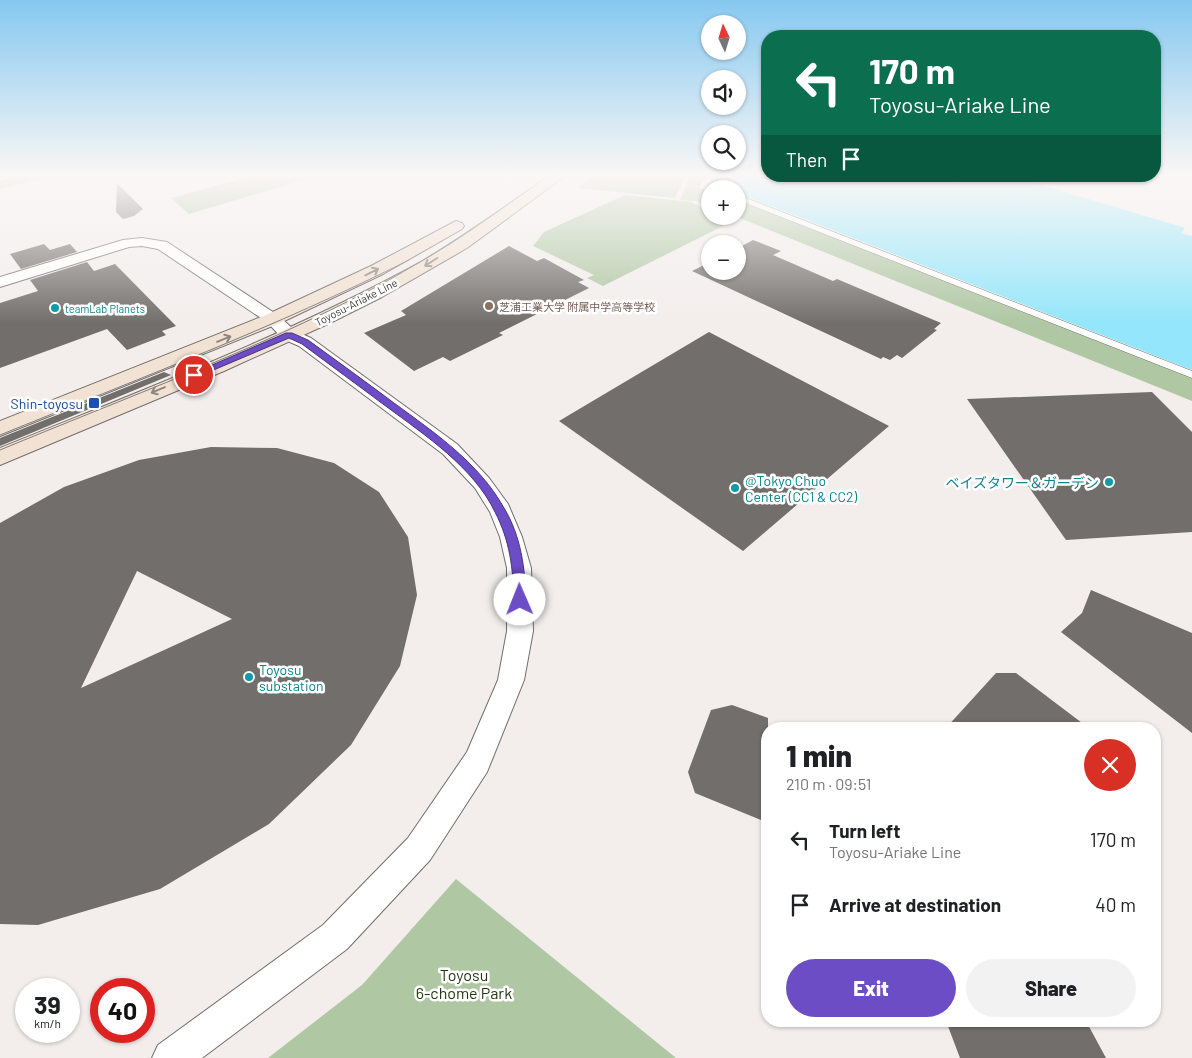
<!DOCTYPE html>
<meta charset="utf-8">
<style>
body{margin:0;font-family:Barlow,"Noto Sans JP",sans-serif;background:#f2f2f2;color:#202124;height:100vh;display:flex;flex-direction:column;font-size:19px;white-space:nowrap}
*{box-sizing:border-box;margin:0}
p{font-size:16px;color:#757577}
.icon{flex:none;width:28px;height:28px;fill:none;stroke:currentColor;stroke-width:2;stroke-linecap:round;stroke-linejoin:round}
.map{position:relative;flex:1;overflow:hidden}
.drawer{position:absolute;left:761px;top:722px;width:400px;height:305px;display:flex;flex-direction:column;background:#fff;border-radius:20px;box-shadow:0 1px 4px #0004}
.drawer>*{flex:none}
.hud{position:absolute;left:761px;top:30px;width:400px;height:152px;border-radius:20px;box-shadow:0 1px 4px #0004;background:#0b6e4f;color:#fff;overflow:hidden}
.needle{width:32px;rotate:356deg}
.controls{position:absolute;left:701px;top:15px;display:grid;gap:10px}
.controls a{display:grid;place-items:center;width:45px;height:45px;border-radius:50%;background:#fff;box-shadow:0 1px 4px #0004;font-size:25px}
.speed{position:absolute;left:15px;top:978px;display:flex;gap:10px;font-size:25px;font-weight:700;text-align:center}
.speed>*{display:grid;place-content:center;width:65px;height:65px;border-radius:50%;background:#fff;box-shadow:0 1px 4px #0004;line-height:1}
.speed small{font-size:12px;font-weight:400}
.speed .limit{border:8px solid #d22;background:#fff;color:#111}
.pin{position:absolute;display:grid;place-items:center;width:42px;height:42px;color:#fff;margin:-21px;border:2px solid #fff;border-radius:50%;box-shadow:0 1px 5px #0007}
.me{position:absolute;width:55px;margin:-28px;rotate:359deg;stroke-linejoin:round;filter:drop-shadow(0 0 4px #0008)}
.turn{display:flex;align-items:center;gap:18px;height:105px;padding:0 25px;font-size:22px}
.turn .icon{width:65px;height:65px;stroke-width:2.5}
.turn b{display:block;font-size:35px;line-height:42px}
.then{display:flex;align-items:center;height:48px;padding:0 25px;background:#0003;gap:10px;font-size:19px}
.round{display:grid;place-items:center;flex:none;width:52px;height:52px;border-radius:26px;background:#f2f2f2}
.overview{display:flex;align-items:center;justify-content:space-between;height:85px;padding:0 25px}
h1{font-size:30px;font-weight:800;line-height:38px}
.primary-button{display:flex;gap:10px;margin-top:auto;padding:10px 25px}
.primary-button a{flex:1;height:58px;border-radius:30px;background:#6d4dc6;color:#fff;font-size:20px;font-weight:800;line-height:58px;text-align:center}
.primary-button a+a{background:#f2f2f2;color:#202124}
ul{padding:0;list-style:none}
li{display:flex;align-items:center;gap:15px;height:65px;padding:0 25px}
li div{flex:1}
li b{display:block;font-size:19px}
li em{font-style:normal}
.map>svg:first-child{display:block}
.green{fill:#afc7a3}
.water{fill:#93e6fb}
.building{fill:#716e6b;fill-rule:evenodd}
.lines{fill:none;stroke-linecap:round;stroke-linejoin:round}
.pedestrian-casing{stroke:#726e6c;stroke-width:1}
.tertiary-casing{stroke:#726e6c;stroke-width:2}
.secondary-casing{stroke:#726e6c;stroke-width:2}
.pedestrian{fill:#fff;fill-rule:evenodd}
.tertiary{fill:#fff;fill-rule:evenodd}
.secondary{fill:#f2e2d3;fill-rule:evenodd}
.tram{stroke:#807c7b;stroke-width:1}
.oneway{stroke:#8f877f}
.route{fill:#6d4dc6;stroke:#473281}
.education-dot{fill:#8d6e63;stroke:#fff;stroke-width:2}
.culture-dot{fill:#0f9aa8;stroke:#fff;stroke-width:2}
.transit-dot{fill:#1a4fb4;stroke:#fff;stroke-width:2}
.labels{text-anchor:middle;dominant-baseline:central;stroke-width:5;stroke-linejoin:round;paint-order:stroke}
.far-street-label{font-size:11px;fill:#3e3c3b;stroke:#fff}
.far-education-label{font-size:11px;fill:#785e54;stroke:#fff;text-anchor:start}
.far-culture-label{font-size:11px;fill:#0d838f;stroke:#fff;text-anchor:start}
.transit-label{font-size:14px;fill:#164399;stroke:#fff;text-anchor:end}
.culture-label{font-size:14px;fill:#0d838f;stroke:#fff;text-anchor:start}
.near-park-label{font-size:16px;fill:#1e350e;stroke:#fff}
</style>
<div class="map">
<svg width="1192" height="1058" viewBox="0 0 1192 1058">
<rect width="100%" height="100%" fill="#f3eeec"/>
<path class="green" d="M6,176h47l-53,13v-12z
M252,176h65l-128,38 -18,-16z
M593,176h92l-10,22 -97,-10z
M690,176h35l-3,11 3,2h-15v18l-15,-6 -15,-1z
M738,194l454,177v30l-457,-185h3z
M625,195l66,7 19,9v5h12l11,5 -130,65 -16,-8 7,-3 -61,-29 11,-14z
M456,879l220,179h-408l94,-73z"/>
<path class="water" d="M727,176h208l24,8 14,-8h39l173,52 -4,5 11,3v134l-454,-177v-4l-15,-1z"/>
<path class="building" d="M117,183l26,26 -9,7 -11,3 -7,-7z
M753,240l28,11 -8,4 60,26 4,-2 104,44 -7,6 3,1 -35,28 -5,-3 -7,5 -7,-3 -2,2 -189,-88 18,-9v9h28v-23z
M44,244l6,6 20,-6 7,8 -56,17 -11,-15z
M509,246l28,15 7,-3 40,22 -6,2 11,6 -90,45 4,2 -53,26 -7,-4 -29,14 -50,-38 42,-18 -5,-4z
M87,262l7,9 21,-7 61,62 -14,5 4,4 -39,15 -20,-21 -107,39v-65l38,-12 -8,-11z
M709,332l180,94 -146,125 -184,-130z
M164,372l7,3 -171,71v-8z
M1152,392l40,40v100l-126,8 -99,-141z
M211,447l66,1 57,15 45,29 29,45 9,58 -17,71 -49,79 -82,79 -109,65 -122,36 -38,-1v-401l64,-36 75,-27zM137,571l95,48 -151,69z
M1091,590l101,43v100l-131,-101 21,-19z
M996,673h20l74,56h-145z
M732,705l36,13v105l-73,-30 -7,-21 23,-62z
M946,1021h140l20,37h-146z"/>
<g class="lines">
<defs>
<path id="pedestrian" d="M5,176h13l-18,5v-4z
M706,176h7l-6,10 7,3h-4v2l-12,-3z
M949,176h11l2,2 -4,2z
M738,195l454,176v7l-454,-178z"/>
<path id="tertiary" d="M142,238l25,4 112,74 16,15 16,7 146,106 32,34 19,26 14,33 9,31 2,63 -9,49 -37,92 -57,88 -83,89 -145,109h-50l6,-13 165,-120 85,-87 59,-86 31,-72 9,-49v-63l-7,-31 -10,-25 -15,-24 -32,-34 -144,-108 -16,-7 -16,-17 -109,-73 -16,-3 -13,1 -129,40v-10l123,-37z"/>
<path id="secondary" d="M549,176h16l-98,72 -85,49 -52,26 -106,48 -224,94v-17c142,-58 286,-112 421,-186 45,-26 86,-57 128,-86z
M456,221l6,2 2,3 -2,3 -79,45 -103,49 -280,113v-15l266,-106 105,-49z"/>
</defs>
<use href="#pedestrian" class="pedestrian-casing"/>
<use href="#tertiary" class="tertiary-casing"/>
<use href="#secondary" class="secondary-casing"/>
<use href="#pedestrian" class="pedestrian"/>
<use href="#tertiary" class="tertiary"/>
<use href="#secondary" class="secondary"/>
<path class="tram" d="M0,435c138,-56 276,-108 409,-175
M0,450c125,-52 254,-99 374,-162 61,-32 118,-73 175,-112"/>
</g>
<defs><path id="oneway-shaft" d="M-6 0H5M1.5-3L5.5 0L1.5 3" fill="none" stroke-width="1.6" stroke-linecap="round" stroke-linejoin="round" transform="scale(1.25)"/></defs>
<g class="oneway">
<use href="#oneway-shaft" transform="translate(431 262) rotate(148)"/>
<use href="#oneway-shaft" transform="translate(372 272) rotate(-27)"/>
<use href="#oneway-shaft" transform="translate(224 339) rotate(-22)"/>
<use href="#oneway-shaft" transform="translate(158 390) rotate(157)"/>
</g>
<linearGradient id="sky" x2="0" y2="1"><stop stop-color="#86c8f0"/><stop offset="0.54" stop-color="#faf7f6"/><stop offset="1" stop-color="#faf7f6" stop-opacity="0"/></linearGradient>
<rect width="1192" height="324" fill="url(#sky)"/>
<path class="route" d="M286,333h6l16,7c29,21 58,42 86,63 41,30 85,60 110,105 17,28 21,60 22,92l-2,3h-9l-1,-3c-1,-32 -4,-59 -19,-88 -21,-44 -70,-77 -108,-105 -28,-21 -57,-42 -85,-63l-13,-6 -92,39 -3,1 -5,-3z"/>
<circle class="education-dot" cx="489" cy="306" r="5"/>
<g class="culture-dot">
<circle cx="55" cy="308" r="5"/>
<circle cx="1109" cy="482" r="5"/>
<circle cx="735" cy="488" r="5"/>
<circle cx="249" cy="677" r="5"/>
</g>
<rect class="transit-dot" x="88" y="397" width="12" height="12" rx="2.5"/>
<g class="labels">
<g class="far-street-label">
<text transform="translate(356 302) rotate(-27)">Toyosu-Ariake Line</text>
</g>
<g class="far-education-label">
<text x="499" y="306">芝浦工業大学 附属中学高等学校</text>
</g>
<g class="far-culture-label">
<text x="65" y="308">teamLab Planets</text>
</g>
<g class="transit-label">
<text x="83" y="403">Shin-toyosu</text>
</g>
<g class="culture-label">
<text x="745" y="480">@Tokyo Chuo<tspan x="745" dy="16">Center (CC1 &amp; CC2)</tspan></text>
<text x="1099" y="482" text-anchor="end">ベイズタワー＆ガーデン</text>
<text x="259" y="669">Toyosu<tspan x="259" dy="16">substation</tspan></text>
</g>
<g class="near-park-label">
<text x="464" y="974">Toyosu<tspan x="464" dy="18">6-chome Park</tspan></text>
</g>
</g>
</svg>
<div class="controls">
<a><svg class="needle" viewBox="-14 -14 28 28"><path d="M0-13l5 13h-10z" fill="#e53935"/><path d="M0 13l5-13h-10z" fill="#757577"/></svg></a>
<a><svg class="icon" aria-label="sound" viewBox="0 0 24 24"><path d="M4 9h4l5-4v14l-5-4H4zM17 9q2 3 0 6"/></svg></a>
<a><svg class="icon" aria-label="search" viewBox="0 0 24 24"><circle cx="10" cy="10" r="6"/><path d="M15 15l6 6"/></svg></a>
<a>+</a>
<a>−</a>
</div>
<div class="speed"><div>39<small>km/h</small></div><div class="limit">40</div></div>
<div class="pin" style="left:194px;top:375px;background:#d93025"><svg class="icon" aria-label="arrive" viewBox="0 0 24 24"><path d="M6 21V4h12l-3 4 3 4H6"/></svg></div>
<svg class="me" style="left:520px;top:600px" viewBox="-20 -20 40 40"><circle r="19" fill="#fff"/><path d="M0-13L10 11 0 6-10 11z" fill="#6d4dc6"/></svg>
<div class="hud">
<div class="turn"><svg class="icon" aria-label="left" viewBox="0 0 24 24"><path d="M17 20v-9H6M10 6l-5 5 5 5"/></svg><div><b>170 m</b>Toyosu-Ariake Line</div></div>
<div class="then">Then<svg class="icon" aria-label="arrive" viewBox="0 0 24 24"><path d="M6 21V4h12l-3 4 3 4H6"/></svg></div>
</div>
<section class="drawer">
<div class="overview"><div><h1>1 min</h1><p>210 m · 09:51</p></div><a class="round" style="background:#d93025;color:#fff"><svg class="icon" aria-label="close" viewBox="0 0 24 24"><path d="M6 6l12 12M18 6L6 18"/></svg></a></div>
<ul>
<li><svg class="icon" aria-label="left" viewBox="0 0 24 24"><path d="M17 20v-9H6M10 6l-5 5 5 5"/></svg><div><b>Turn left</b><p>Toyosu-Ariake Line</p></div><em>170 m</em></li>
<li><svg class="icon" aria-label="arrive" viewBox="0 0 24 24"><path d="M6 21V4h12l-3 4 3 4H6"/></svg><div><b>Arrive at destination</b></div><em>40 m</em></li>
</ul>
<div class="primary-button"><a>Exit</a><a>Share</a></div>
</section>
</div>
